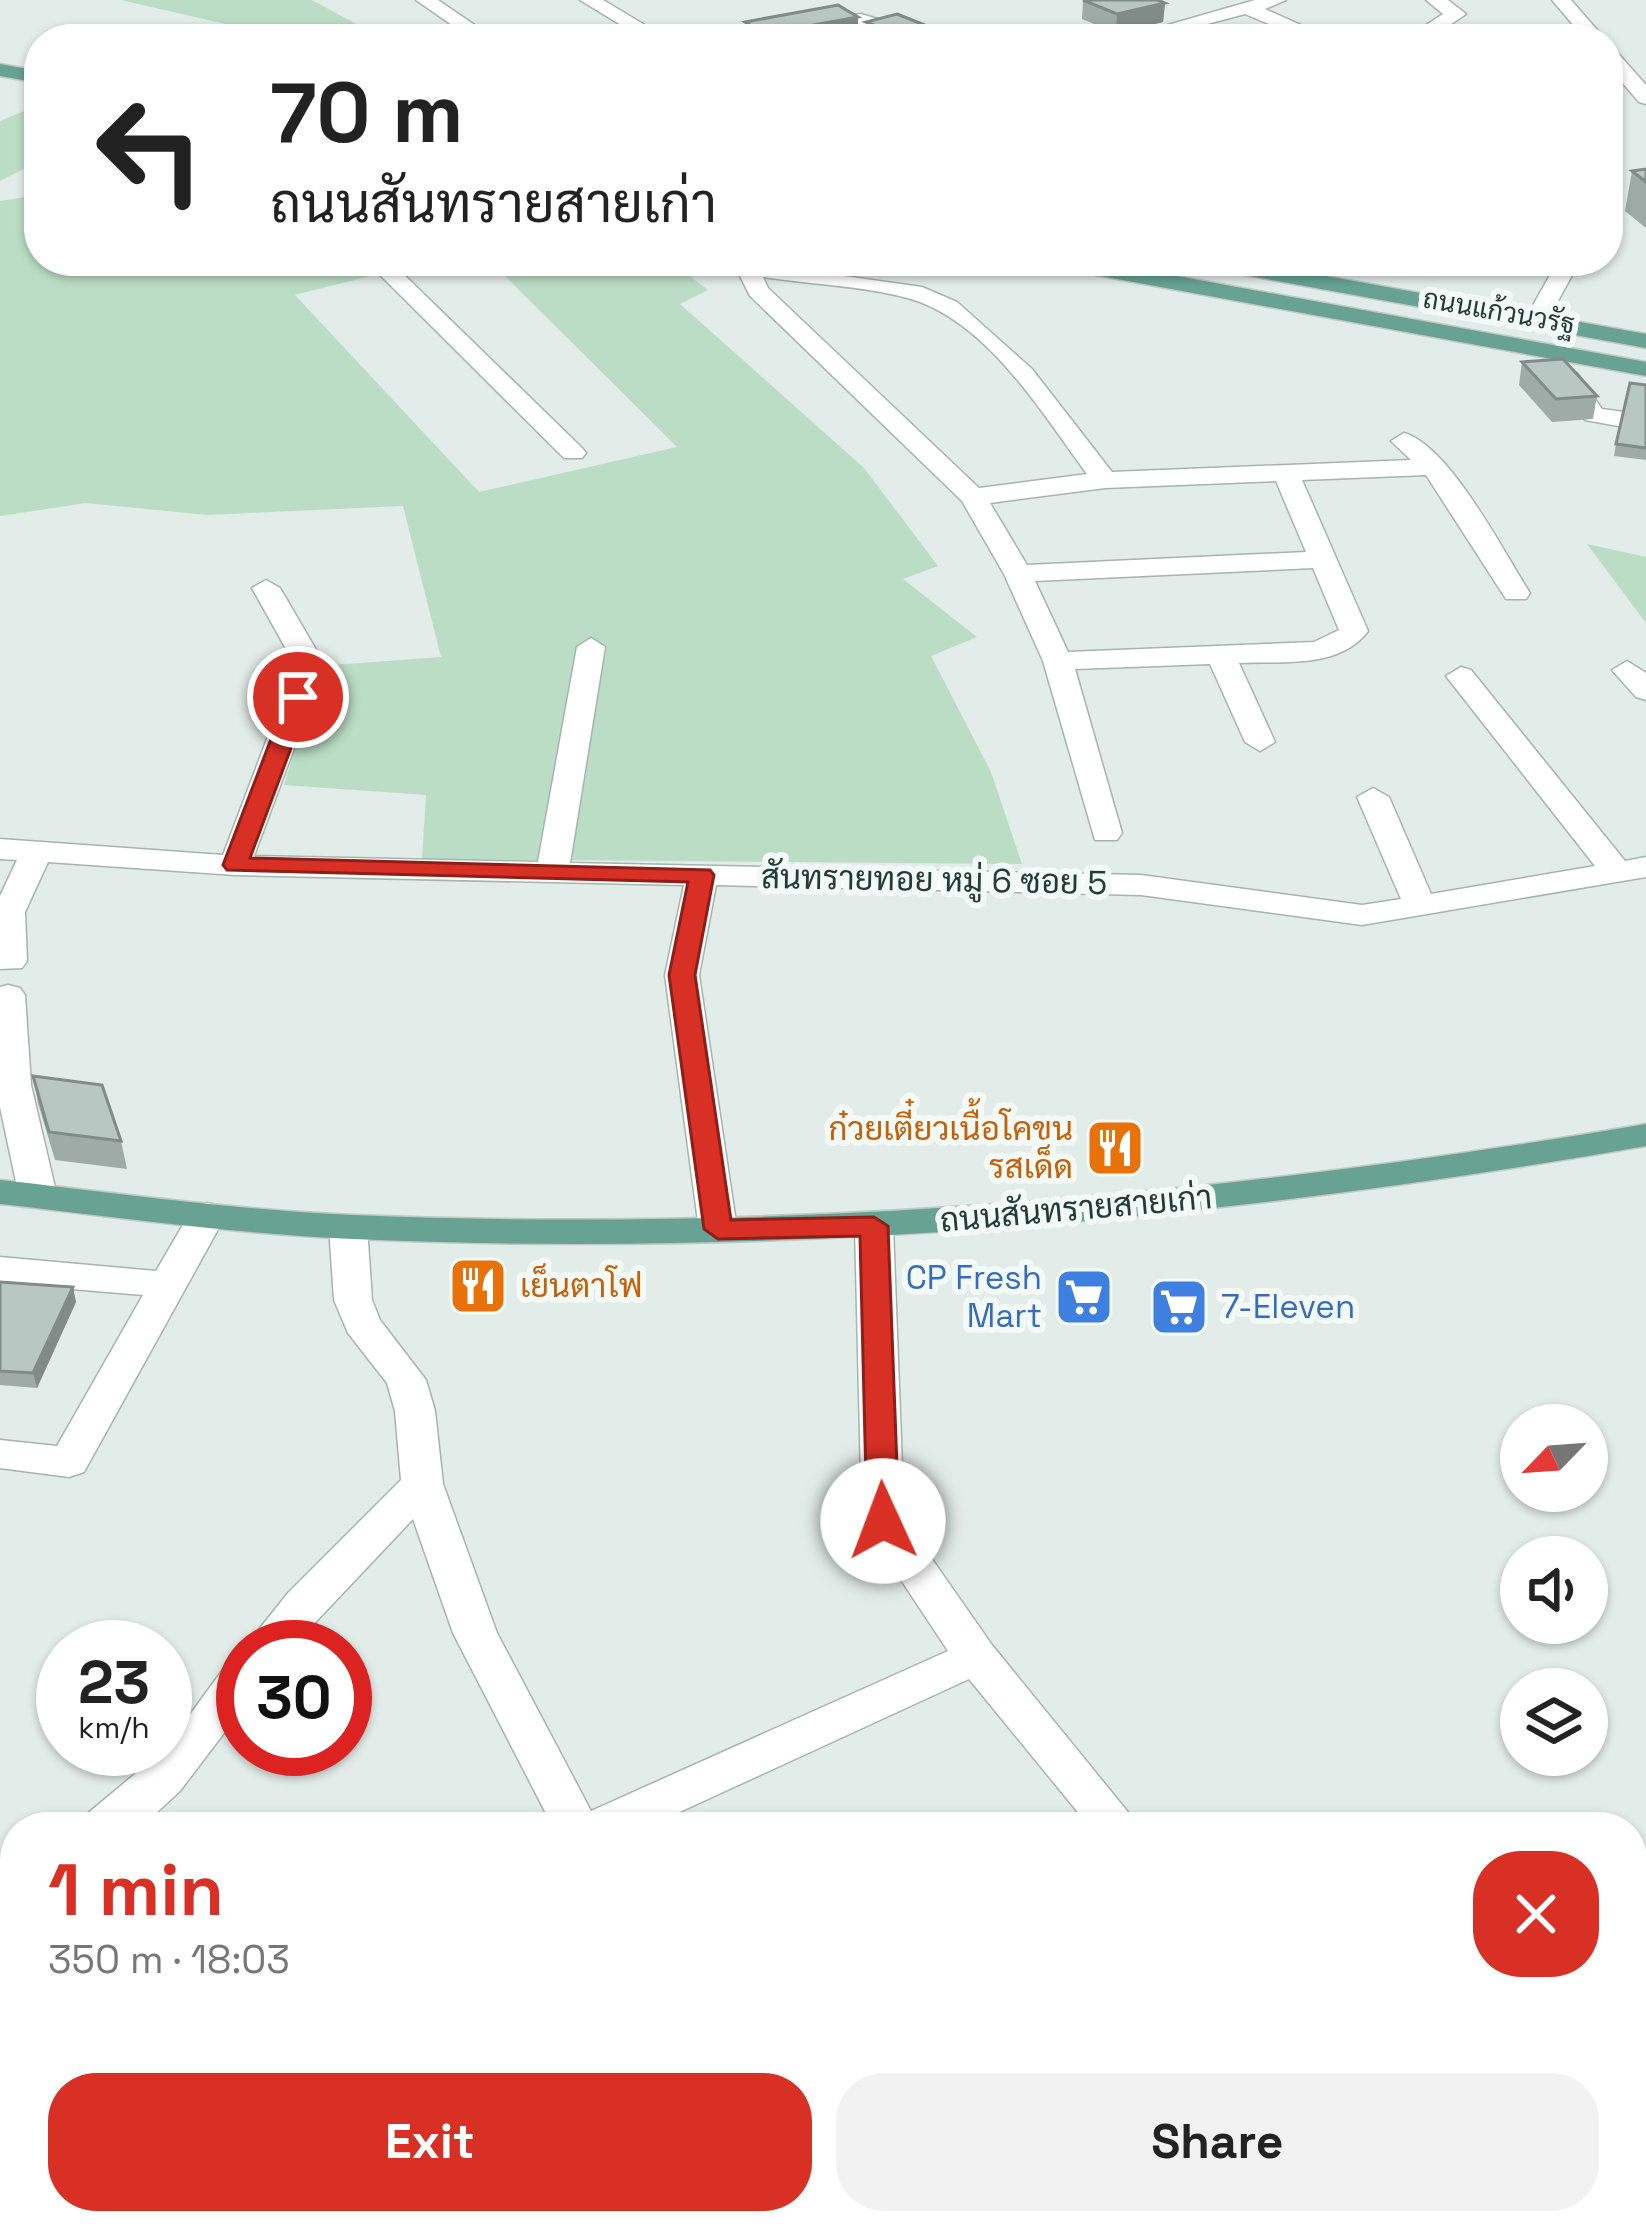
<!DOCTYPE html>
<meta charset="utf-8">
<style>
body{margin:0;font-family:"Space Grotesk",Sarabun,sans-serif;background:#f2f2f2;color:#222;height:100vh;display:flex;flex-direction:column;font-size:45px;white-space:nowrap}
*{box-sizing:border-box;margin:0}
p{font-size:39px;color:#767676}
.icon{flex:none;width:66px;height:66px;fill:none;stroke:currentColor;stroke-width:2;stroke-linecap:round;stroke-linejoin:round}
.map{position:relative;flex:1;overflow:hidden}
.sheet{position:absolute;left:0px;top:1812px;width:1647px;height:423px;display:flex;flex-direction:column;background:#fff;border-radius:48px 48px 0 0;box-shadow:0 3px 9px #0004}
.sheet>*{flex:none}
.banner{position:absolute;left:24px;top:24px;width:1599px;height:252px;border-radius:48px;box-shadow:0 3px 9px #0004;background:#fff;color:#222;overflow:hidden}
.needle{width:78px;rotate:245deg}
.tools{position:absolute;left:1500px;top:1404px;display:grid;gap:24px}
.tools a{display:grid;place-items:center;width:108px;height:108px;border-radius:50%;background:#fff;box-shadow:0 3px 9px #0004;font-size:60px}
.speed{position:absolute;left:36px;top:1620px;display:flex;gap:24px;font-size:60px;font-weight:700;text-align:center}
.speed>*{display:grid;place-content:center;width:156px;height:156px;border-radius:50%;background:#fff;box-shadow:0 3px 9px #0004;line-height:1}
.speed small{font-size:30px;font-weight:400}
.speed .limit{border:18px solid #d22;background:#fff;color:#111}
.pin{position:absolute;display:grid;place-items:center;width:102px;height:102px;color:#fff;margin:-51px;border:6px solid #fff;border-radius:50%;box-shadow:0 3px 12px #0007}
.me{position:absolute;width:132px;margin:-66px;rotate:358deg;stroke-linejoin:round;filter:drop-shadow(0 0 9px #0008)}
.turn{display:flex;align-items:center;gap:42px;height:252px;padding:0 48px;font-size:54px}
.turn .icon{width:156px;height:156px;stroke-width:2.5}
.turn b{display:block;font-size:84px;line-height:102px}
.round{display:grid;place-items:center;flex:none;width:126px;height:126px;border-radius:48px;background:#f2f2f2}
.head{display:flex;align-items:center;justify-content:space-between;height:204px;padding:0 48px}
h1{font-size:72px;font-weight:800;line-height:90px;color:#d93025}
.cta{display:flex;gap:24px;margin-top:auto;padding:24px 48px}
.cta a{flex:1;height:138px;border-radius:48px;background:#d93025;color:#fff;font-size:48px;font-weight:800;line-height:138px;text-align:center}
.cta a+a{background:#f2f2f2;color:#222}
.map>svg:first-child{display:block}
.green{fill:#bbddc5}
.lines{fill:none;stroke-linecap:round;stroke-linejoin:round}
.minor-casing{stroke:#a5b4af;stroke-width:3}
.major-casing{stroke:#c1c9c7;stroke-width:3}
.minor{fill:#fff;fill-rule:evenodd}
.major{fill:#67a293;fill-rule:evenodd}
.wall{fill:#9eaba6}
.shaded-wall{fill:#818b87}
.building{fill:#b8c7c1;stroke:#818b87;stroke-width:3}
.route{fill:#d93025;stroke:#8d1f18;stroke-width:3}
.labels{text-anchor:middle;dominant-baseline:central;stroke-width:12;stroke-linejoin:round;paint-order:stroke}
.far-street-label{font-size:27px;fill:#223d36;stroke:#f3f9f6}
.street-label{font-size:33px;fill:#223d36;stroke:#f3f9f6}
.food-label{font-size:33px;fill:#c56008;stroke:#f3f9f6;text-anchor:end}
.shop-label{font-size:33px;fill:#366cbe;stroke:#f3f9f6;text-anchor:end}
</style>
<div class="map">
<svg width="1646" height="2234" viewBox="0 0 1646 2234">
<rect width="100%" height="100%" fill="#e2ece8"/>
<path class="green" d="M121,0h191l72,39h-93z
M39,105v56l-39,20v-60z
M39,195v66h319l16,14 -79,20 184,197 198,-45 -187,-186h180l38,29 -28,14 184,164 74,98 -35,13 74,58 -46,19 60,116 31,92 -600,-5 4,-64 -142,-10 36,-119 121,-9 -38,-151 -196,9 -121,-12 -86,13v-315z
M1587,544l59,13v66z"/>
<g class="lines">
<defs>
<path id="minor" d="M416,0h22l57,39h-23z
M580,0h23l65,39h-24z
M1255,0h31l-21,9 67,30h-27l-60,-25 -94,25h-32z
M1426,0h22l18,14 -37,25h-24l38,-25z
M1552,0h19l34,39h-20z
M861,14l70,21 3,4c-30,0 -52,-12 -77,-13 -19,0 -40,11 -56,0l10,-6z
M1608,48l7,2 31,35v19l-7,-2 -31,-36z
M366,261h24l192,187 4,5 -4,5h-18z
M738,261l184,26 35,15 75,67 80,103 299,-12 -20,-19 13,-8c46,13 100,120 126,160l-4,6h-20l-80,-124 -124,5 66,151c-28,38 -86,30 -129,32l36,79 -15,9 -15,-9 -35,-78 -135,5 47,164 -5,7h-22l-52,-179 -39,-87 -42,-73 -212,-205 -14,-28zM763,277c44,7 117,10 157,25 73,28 123,113 167,172l-108,14 -211,-200zM1276,481l30,71 -279,13 -37,-62 115,-15zM1313,568l26,62 -25,12 -246,10 -33,-71z
M1558,261h22l-36,65h-16l-4,-5z
M1568,371l9,2 25,36 44,6v16l-61,-11 -29,-42z
M266,580l14,8 45,77 -71,191 284,6 39,-215 14,-9 14,9 -35,216 571,12 221,30 39,-6 -44,-102 16,-9 16,9 42,97 164,-28 -149,-190 15,-9 10,3 154,191 21,-4v20l-284,48 -221,-30 -425,-10 -17,90 38,254 -6,9h-26l-6,-9 -34,-254 19,-90 -449,-10 -187,-13 -23,50 2,49 -5,7 -22,1v-73l17,-36 -17,-1v-20l223,16 72,-190 -43,-77z
M1627,661l19,12v27l-10,-3 -24,-27z
M8,985l12,3 5,7 6,90 26,111 -6,8h-26l-6,-8 -19,-89v-120z
M207,1203l13,3 6,9 -142,257 -15,5 -69,-9v-28l57,6 86,-151 -143,-12v-26l156,14 38,-65z
M874,1214l13,3 6,9 11,293 88,126 148,182h-50l-121,-148 -322,148h-94l-100,-194 -40,-114 -121,128h-47l43,-54 113,-113 -6,-69 -8,-28 -39,-50 -14,-33 -5,-73 6,-9h26l6,9 5,73 8,20 46,60 9,31 8,73 54,149 94,178 357,-160 -86,-130 -7,-295 6,-9z
M243,1659v49l-63,83 -39,36h-60l6,-13 78,-65 62,-85z
M15,1852v40l-15,5v-40z
M0,2048l15,5v62l-15,-5z
M1646,2146v48l-14,5v-48z
M72,2220h55l7,14h-56z
M792,2220h55l7,14h-56z
M1416,2220h58l7,14h-59z
M1505,2220h72l-6,14h-73z"/>
<path id="major" d="M0,64l39,7v12l-39,-7z
M1046,261h49l551,101v14l-589,-108z
M1195,261h49l402,73v14l-440,-80z
M1646,1124v22c-428,75 -859,112 -1293,93 -118,-5 -236,-22 -353,-35v-24c117,13 235,30 353,35 434,18 865,-18 1293,-91z"/>
</defs>
<use href="#minor" class="minor-casing"/>
<use href="#major" class="major-casing"/>
<use href="#minor" class="minor"/>
<use href="#major" class="major"/>
</g>
<path class="wall" d="M1083,0l82,3 -2,19 -47,11 -34,-14z
M858,17v19l-18,3h-95v-17z
M866,22l84,13v4h-84z
M1646,169v59l-21,-17 7,-40z
M1522,362l75,34 -4,23 -41,3 -33,-37z
M1646,385v75l-32,-4 2,-12z
M33,1076l88,65 6,28 -72,-9 -17,-57z
M0,1282l76,20 -39,86 -37,-3z"/>
<path class="shaded-wall" d="M1165,3l-2,19 -47,11 1,-19z
M858,17v19l-18,3h-76v-5z
M73,1287l3,15 -39,86 -4,-15z"/>
<path class="building" d="M1083,0h75l7,3 -48,11z
M838,5l20,12 -94,17 -19,-12z
M897,14l53,21 -13,4h-29l-42,-17z
M1646,169v13l-14,-11z
M1563,359l34,37 -41,3 -34,-37z
M1630,383l16,2v63l-30,-4z
M33,1076l69,9 19,56 -72,-9z
M0,1282l73,5 -40,86 -33,-2z"/>
<path class="route" d="M298,690l12,7 -60,161 460,12 4,5 -19,100 36,245 143,-3 14,9 11,295 -5,8h-22l-5,-8 -7,-285 -142,3 -14,-10 -35,-254 19,-93 -461,-12 -4,-5 64,-168z"/>
<defs>
<symbol id="restaurant-square" viewBox="-11 -11 22 22"><rect x="-9" y="-9" width="18" height="18" rx="4" fill="#e8710a" stroke="#f3f9f6"/><path d="M-5-6h1v4h1v-4h1v4h1v-4h1v5L-1.5 .5V6h-2V.5L-5-1ZM5-6V6H3V1.5H1.5Q1.5-4 5-6Z" fill="#fff"/></symbol>
<symbol id="supermarket-square" viewBox="-11 -11 22 22"><rect x="-9" y="-9" width="18" height="18" rx="4" fill="#3f7fe0" stroke="#f3f9f6"/><path d="M-6-5.5h2.5l.6 2H6L4.5 2H-2.5L-4.4-4H-6ZM-1.5 3.2a1.3 1.3 0 1 0 .1 0ZM3 3.2a1.3 1.3 0 1 0 .1 0Z" fill="#fff"/></symbol>
</defs>
<g fill-rule="evenodd">
<use href="#restaurant-square" x="1082" y="1115" width="66" height="66"/>
<use href="#restaurant-square" x="445" y="1253" width="66" height="66"/>
<use href="#supermarket-square" x="1051" y="1264" width="66" height="66"/>
<use href="#supermarket-square" x="1146" y="1274" width="66" height="66"/>
</g>
<g class="labels">
<g class="far-street-label">
<text transform="translate(1499 311) rotate(10)">ถนนแก้วนวรัฐ</text>
</g>
<g class="street-label">
<text transform="translate(934 880) rotate(1)">สันทรายทอย หมู่ 6 ซอย 5</text>
<text transform="translate(1076 1209) rotate(-5)">ถนนสันทรายสายเก่า</text>
</g>
<g class="food-label">
<text x="1073" y="1129">ก๋วยเตี๋ยวเนื้อโคขุน<tspan x="1073" dy="38">รสเด็ด</tspan></text>
<text x="520" y="1286" text-anchor="start">เย็นตาโฟ</text>
</g>
<g class="shop-label">
<text x="1042" y="1278">CP Fresh<tspan x="1042" dy="38">Mart</tspan></text>
<text x="1221" y="1307" text-anchor="start">7-Eleven</text>
</g>
</g>
</svg>
<div class="tools">
<a><svg class="needle" viewBox="-14 -14 28 28"><path d="M0-13l5 13h-10z" fill="#e53935"/><path d="M0 13l5-13h-10z" fill="#767676"/></svg></a>
<a><svg class="icon" aria-label="sound" viewBox="0 0 24 24"><path d="M4 9h4l5-4v14l-5-4H4zM17 9q2 3 0 6"/></svg></a>
<a><svg class="icon" aria-label="layers" viewBox="0 0 24 24"><path d="M12 4l9 5-9 5-9-5zM3 14l9 5 9-5"/></svg></a>
</div>
<div class="speed"><div>23<small>km/h</small></div><div class="limit">30</div></div>
<div class="pin" style="left:298px;top:697px;background:#d93025"><svg class="icon" aria-label="arrive" viewBox="0 0 24 24"><path d="M6 21V4h12l-3 4 3 4H6"/></svg></div>
<svg class="me" style="left:883px;top:1521px" viewBox="-20 -20 40 40"><circle r="19" fill="#fff"/><path d="M0-13L10 11 0 6-10 11z" fill="#d93025"/></svg>
<div class="banner">
<div class="turn"><svg class="icon" aria-label="left" viewBox="0 0 24 24"><path d="M17 20v-9H6M10 6l-5 5 5 5"/></svg><div><b>70 m</b>ถนนสันทรายสายเก่า</div></div>
</div>
<section class="sheet">
<div class="head"><div><h1>1 min</h1><p>350 m · 18:03</p></div><a class="round" style="background:#d93025;color:#fff"><svg class="icon" aria-label="close" viewBox="0 0 24 24"><path d="M6 6l12 12M18 6L6 18"/></svg></a></div>
<div class="cta"><a>Exit</a><a>Share</a></div>
</section>
</div>
